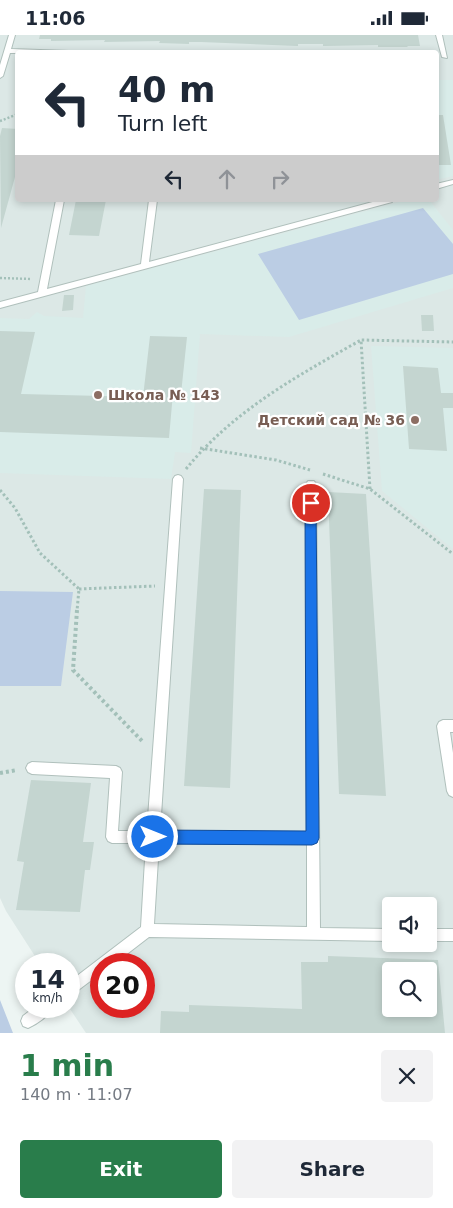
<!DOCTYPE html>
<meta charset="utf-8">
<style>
body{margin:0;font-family:"DejaVu Sans",sans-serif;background:#f2f2f3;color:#1f2937;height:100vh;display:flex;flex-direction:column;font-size:19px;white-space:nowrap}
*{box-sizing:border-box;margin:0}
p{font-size:16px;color:#747a83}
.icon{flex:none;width:28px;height:28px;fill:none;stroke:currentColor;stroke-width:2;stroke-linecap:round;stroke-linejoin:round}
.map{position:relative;height:998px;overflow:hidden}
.panel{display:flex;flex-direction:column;background:#fff;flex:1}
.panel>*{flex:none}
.guide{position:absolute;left:15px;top:15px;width:424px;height:152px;border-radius:5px;box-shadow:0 2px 8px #0003;background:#fff;color:#1f2937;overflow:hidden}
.tools{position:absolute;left:382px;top:862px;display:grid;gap:10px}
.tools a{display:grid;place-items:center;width:55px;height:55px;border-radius:5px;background:#fff;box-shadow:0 2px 8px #0003;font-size:25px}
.speed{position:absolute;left:15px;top:918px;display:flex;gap:10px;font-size:25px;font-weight:700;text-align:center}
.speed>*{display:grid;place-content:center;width:65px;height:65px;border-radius:50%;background:#fff;box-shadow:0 2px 8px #0003;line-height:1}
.speed small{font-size:12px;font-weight:400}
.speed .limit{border:8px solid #d22;background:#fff;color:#111}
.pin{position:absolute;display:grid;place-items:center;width:42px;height:42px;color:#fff;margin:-21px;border:2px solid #fff;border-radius:50%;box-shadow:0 1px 5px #0007}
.me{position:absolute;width:55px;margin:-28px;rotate:90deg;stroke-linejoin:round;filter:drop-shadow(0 0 4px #0008)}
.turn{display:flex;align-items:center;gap:18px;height:105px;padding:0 20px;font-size:22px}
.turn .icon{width:65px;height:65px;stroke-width:2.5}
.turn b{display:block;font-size:35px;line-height:42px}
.lanes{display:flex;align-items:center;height:48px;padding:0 20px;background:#0003;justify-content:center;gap:25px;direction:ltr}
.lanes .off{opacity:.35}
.round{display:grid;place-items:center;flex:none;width:52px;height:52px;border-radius:5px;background:#f2f2f3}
.summary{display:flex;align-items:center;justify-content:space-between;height:85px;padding:0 20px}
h1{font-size:30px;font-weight:600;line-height:38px;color:#297d4b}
.action{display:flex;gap:10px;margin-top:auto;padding:10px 20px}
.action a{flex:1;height:58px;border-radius:5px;background:#297d4b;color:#fff;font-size:20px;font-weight:600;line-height:58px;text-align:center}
.action a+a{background:#f2f2f3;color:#1f2937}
.status{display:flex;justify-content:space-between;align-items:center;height:35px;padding:0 25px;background:#fff;direction:ltr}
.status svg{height:14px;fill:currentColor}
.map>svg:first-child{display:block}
.residential{fill:#dce8e6;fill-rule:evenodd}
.education{fill:#d9ece9}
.green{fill:#bbcde4}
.building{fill:#c4d5d0;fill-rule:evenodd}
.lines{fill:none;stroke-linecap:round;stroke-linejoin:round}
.lane-casing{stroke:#b0c0bc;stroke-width:2}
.path-far2{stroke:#a3c0b9;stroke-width:2.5;stroke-dasharray:2 2;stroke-linecap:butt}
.path-far1{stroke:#a3c0b9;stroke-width:3;stroke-dasharray:2.5 2.5;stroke-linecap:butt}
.path{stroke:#a3c0b9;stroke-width:4;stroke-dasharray:3 3;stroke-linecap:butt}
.lane{fill:#fff;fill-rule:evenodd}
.route{fill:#1a73e8;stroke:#114b97}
.education-dot{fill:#8d6e63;stroke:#fff;stroke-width:2}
.labels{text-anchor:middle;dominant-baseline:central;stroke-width:4.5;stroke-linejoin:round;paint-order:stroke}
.education-label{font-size:14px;font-weight:bold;fill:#785e54;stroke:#fff;text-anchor:start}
</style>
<div class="status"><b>11:06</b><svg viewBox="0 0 49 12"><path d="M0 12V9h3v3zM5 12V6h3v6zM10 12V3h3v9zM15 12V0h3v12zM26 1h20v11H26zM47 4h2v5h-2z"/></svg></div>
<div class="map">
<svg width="453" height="998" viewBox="0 0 453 998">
<rect width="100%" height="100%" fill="#edf5f3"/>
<path class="residential" d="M0,0h453v998h-367l-18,-27 1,-42h-29l-34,-53 -6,-13zM18,18h418v147h-418zM391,871h38v38h-38zM101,929h43v42h-43zM391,936h38v38h-38z"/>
<path class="education" d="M436,45h17v96l-17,4z
M407,165h22l24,30v58l-164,49 -89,-3 -9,119 -16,-1 -4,27 -171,-6v-155l29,1 8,-7 7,4 39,2 3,-32z
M371,311l82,2v201l-71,-58z"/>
<path class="green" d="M423,173l30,36v30l-154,46 -41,-66z
M0,556l73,1 -12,94h-61z
M0,965l13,33h-13z"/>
<path class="building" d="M40,0h378l2,11h-13l1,1h-30v-2l-55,1v-2h-25v2l-97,-4h-12v2l-30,-1 1,-2 -56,1 1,-2 -54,1v-2h-12z
M436,80h7l8,50h-15z
M2,93l16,1v37l-17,62 -1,-92z
M76,165h30l-7,36 -30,-1z
M64,260h10l-1,15 -11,1z
M421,280h12l1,16h-12z
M0,296l35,1 -14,62 122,3 7,-61 37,1 -6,57 -8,-1 -4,45 -169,-6z
M403,331l35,2 3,25h12v15h-10l4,43 -38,-2z
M204,454l37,1 -11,298 -46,-2z
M328,457l38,2 20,302 -47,-2z
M31,745l60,3 -8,59h11l-4,28h-5l-5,42 -64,-2 8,-48 -7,-1z
M328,921l110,4 7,73h-285l1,-22 28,1v-7l113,4 -1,-47h27zM391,936h38v38h-38z"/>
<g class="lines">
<defs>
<path id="lane" d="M9,0h6l-4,14 58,2 3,2h-62l-7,23 -3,2v-13z
M436,0h6l5,23 -5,-1z
M453,145v4l-17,5v-5z
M56,165h8l-17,89 94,-25 8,-64h8l-8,62 231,-62h13l-1,2 -392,106v-6l38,-10z
M178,440l3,1 2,3 -23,352 147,1 -1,-348 2,-3h6l2,3 4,444 71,1v12l-242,-4 -35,27h-13v9l-32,24v-15l72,-55 5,-84h-34l-4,-2 -2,-4 4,-59 -78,-4 -4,-2 -2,-4 2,-4 4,-2 84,4 4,2 2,4 -4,59h29l26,-352 2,-3zM159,808l148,1v83l-153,-3z
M443,685h10v12h-3l3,21v44l-4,-2 -2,-4 -10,-65 2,-4z
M429,894h24v12h-24z
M36,971h18c-4,9 -17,18 -26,22l-5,-2 -2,-5 2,-5z"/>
</defs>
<use href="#lane" class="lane-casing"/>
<path class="path-far2" d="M0,86l18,-7
M0,243l32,1"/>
<path class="path-far1" d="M200,413l76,12 34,10
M186,434c47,-58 111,-93 175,-129
M323,439l47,15 83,65
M370,454l-9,-149 92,2
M0,455l15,18 25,45 39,36 -2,22
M79,554l76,-3"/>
<path class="path" d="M77,575l-4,60 71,73
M0,738l17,-3"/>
<use href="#lane" class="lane"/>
</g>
<path class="route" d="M311,464l5,4 3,335 -2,5 -5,2 -159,-1 -5,-2 -2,-5 2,-5 5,-2 153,1 -1,-328z"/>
<g class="education-dot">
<circle cx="98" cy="360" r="5"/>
<circle cx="415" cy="385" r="5"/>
</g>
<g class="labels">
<g class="education-label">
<text x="108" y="360">Школа № 143</text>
<text x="405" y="385" text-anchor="end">Детский сад № 36</text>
</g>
</g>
</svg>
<div class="tools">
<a><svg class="icon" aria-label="sound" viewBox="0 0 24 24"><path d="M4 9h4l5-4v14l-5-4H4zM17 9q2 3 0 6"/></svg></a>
<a><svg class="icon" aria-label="search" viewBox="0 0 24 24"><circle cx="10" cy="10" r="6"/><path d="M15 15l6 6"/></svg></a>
</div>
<div class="speed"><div>14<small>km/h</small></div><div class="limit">20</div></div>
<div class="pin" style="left:311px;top:468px;background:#d93025"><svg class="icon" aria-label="arrive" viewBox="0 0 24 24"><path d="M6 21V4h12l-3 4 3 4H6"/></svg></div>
<svg class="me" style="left:153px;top:802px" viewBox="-20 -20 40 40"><circle r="17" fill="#1a73e8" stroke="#fff" stroke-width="3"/><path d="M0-11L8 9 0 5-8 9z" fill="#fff"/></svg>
<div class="guide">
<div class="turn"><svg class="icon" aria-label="left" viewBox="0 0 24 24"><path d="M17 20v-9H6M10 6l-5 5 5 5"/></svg><div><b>40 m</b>Turn left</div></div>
<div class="lanes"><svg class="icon" aria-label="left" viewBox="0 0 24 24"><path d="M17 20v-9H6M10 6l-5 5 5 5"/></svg><svg class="icon off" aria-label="ahead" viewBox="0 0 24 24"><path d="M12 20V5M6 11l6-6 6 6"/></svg><svg class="icon off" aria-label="right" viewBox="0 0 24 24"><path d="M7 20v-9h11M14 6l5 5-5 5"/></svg></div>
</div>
</div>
<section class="panel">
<div class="summary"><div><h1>1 min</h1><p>140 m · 11:07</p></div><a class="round"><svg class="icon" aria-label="close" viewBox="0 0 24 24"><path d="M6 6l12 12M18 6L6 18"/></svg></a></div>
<div class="action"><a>Exit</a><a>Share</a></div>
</section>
